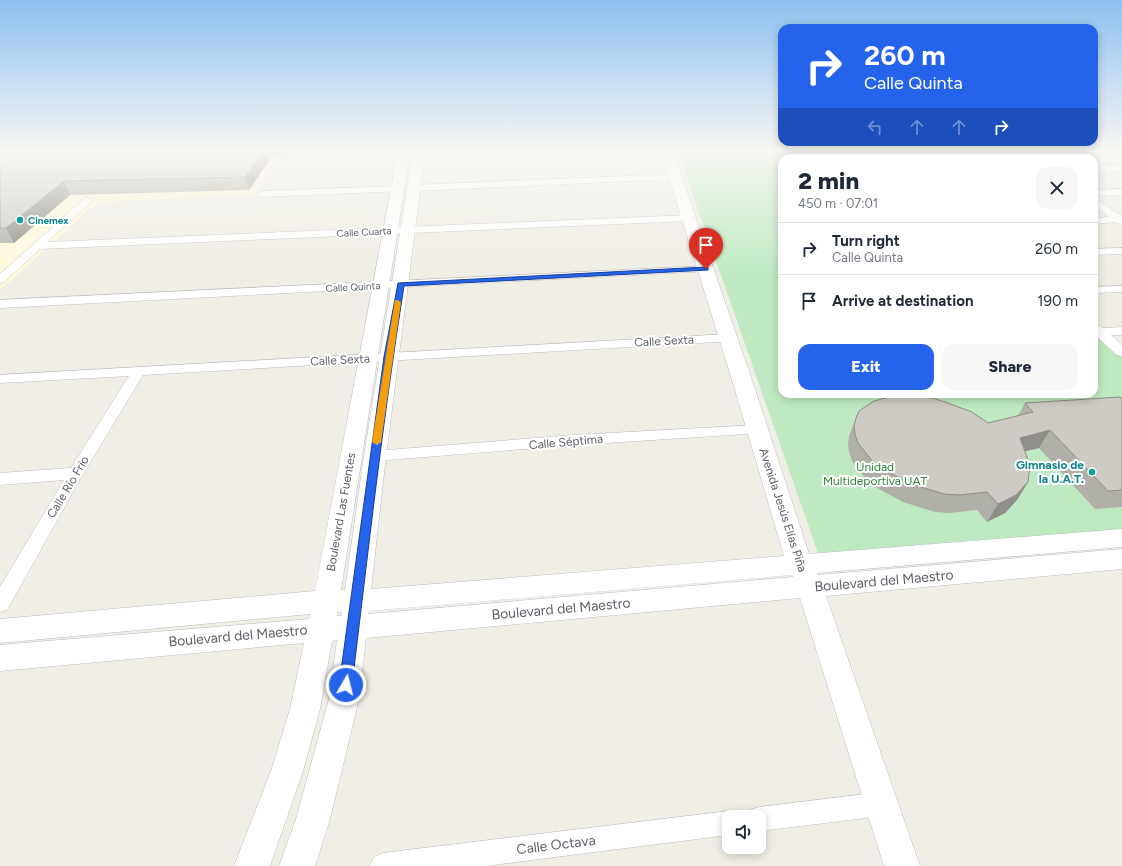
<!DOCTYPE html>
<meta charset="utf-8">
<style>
body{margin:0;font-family:Figtree,sans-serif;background:#f6f6f7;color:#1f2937;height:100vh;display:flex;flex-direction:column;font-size:15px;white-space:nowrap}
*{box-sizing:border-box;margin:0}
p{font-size:13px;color:#747a83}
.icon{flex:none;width:22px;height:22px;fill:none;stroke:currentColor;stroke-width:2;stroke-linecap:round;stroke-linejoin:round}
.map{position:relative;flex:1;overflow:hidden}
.details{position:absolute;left:778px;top:154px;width:320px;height:244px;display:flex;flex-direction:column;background:#fff;border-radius:12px;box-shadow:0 2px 10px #0003}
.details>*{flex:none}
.top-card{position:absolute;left:778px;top:24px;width:320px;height:122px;border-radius:12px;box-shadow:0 2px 10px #0003;background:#2563eb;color:#fff;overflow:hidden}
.tools{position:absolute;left:722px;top:810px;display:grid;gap:8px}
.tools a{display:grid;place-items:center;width:44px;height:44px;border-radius:8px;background:#fff;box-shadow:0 2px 10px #0003;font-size:20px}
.pin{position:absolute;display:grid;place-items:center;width:34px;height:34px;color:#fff;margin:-41px -17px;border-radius:50% 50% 50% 0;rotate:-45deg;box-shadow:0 0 4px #0007}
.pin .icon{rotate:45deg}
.me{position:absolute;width:44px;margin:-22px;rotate:8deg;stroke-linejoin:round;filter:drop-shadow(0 0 3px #0008)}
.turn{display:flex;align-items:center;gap:14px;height:84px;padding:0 20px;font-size:18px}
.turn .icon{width:52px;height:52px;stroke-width:2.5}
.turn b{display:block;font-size:28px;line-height:34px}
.lanes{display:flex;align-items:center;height:38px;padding:0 20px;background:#0003;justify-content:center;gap:20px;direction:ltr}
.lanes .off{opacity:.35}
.round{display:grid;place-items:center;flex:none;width:42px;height:42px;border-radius:12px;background:#f6f6f7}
.head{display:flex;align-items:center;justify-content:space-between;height:68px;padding:0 20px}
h1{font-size:24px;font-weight:800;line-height:30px}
.primary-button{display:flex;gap:8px;margin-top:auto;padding:8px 20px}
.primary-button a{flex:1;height:46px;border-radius:12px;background:#2563eb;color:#fff;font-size:16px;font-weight:800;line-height:46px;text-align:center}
.primary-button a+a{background:#f6f6f7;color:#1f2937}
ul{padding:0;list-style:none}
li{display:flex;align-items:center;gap:12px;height:52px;padding:0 20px;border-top:1px solid #e0e1e3}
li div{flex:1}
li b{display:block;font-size:15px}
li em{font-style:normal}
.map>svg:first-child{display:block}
.commercial{fill:#fff9db}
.green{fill:#bfeac1}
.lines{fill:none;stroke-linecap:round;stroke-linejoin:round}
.street-casing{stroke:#bcbec5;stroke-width:1}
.secondary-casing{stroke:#babdc4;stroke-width:1}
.street{fill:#fff;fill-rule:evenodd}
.secondary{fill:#fff;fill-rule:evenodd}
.wall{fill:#b0afa8}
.shaded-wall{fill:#908e88}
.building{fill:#cdcbc3;stroke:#908e88}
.route{fill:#2563eb;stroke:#184099}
.slow{fill:#f59e0b}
.culture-dot{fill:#0f9aa8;stroke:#fff;stroke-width:1.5}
.labels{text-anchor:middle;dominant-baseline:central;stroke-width:4;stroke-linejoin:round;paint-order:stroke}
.far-culture-label{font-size:10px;font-weight:bold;fill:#0d838f;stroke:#fff;text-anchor:start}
.far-street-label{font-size:10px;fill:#5c6067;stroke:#fff}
.street-label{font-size:12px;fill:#5c6067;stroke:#fff}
.culture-label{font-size:12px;font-weight:bold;fill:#0d838f;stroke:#fff;text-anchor:end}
.park-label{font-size:12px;fill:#2d8536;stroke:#fff}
.near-street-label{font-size:14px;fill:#5c6067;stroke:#fff}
</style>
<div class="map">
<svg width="1122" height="866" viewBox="0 0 1122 866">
<rect width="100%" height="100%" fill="#f0eee5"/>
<path class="commercial" d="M17,152h408l-26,3 -121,4 -23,36 -157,7 -98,88v-135z"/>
<path class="green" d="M678,152h221l7,6h-124v236h312v-66l28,25v180l-302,26z"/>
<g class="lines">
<defs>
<path id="street" d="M342,152h79l-4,2 -130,5 -4,-2 4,-2z
M989,152l-4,2 -74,4h-8l-1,-3 4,-2z
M1023,152h10l6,6h-9z
M1122,165v6l-28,1v-6z
M674,174l3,1 1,2 -1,2 -263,12 -5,-3 5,-3z
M398,186l5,3 -2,2 -139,6 -5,-3 5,-3z
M1122,189v6l-28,1v-6z
M88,197l5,3 -2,2 -44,40 643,-27 5,3 -5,3 -650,28 -36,33 -4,1v-9l85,-76z
M1094,198l28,18v9l-6,-3 -22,2v-6l15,-1 -15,-12z
M1122,248v6l-28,1v-6z
M706,266l5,3 -1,2 -710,37v-8z
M1122,286v6l-28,1v-6z
M1094,323l9,5 19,-1v8h-11l11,10v11l-5,-1 -22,-20z
M729,334l4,1 2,3 -2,3 -590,34 -60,99 -76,136 -7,2v-25l64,-107 -64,5v-12l71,-5 58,-92 -129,7v-8z
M757,425l5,2 2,3 -2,3 -188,12 -199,16 -6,-1 -2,-4 2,-4 6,-1 199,-16z
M882,792l9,3 3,9 -3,9 -9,3 -123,15v-14h-11l2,-7 9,-3z
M729,811l9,3 1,3h-10v18l-244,31h-115l4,-9 9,-4z"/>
<path id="secondary" d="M398,152h12l-69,438h4l19,-134 49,-304h12l-39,304 -15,133 413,-33 -52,-176 -71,-228h12l79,228 57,174 313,-25v18l-305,26 1,2 304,-26v20l-296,27 94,270h-36l-84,-268 -434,40 -7,61 -29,120 -15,47h-36l17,-47 33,-120 8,-59 -5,1 -12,68 -17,62 -33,95h-36l37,-95 19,-62 14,-66 -304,28v-26l309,-26 1,-5 -310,29v-24l315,-28zM792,575l1,2 -425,37 1,-3zM337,612h5l-1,4h-4z"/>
</defs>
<use href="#street" class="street-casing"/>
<use href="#secondary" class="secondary-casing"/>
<use href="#street" class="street"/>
<use href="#secondary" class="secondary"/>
</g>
<path class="wall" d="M0,152h317l-45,4 -23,34 -179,5 -56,48h-14z
M1122,399v108l-27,2 -56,-61 -14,3 3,31 -11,18 -12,13 -18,9 -10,-12 -27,3 -15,-1 -32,-10 -26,-14 -11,-9 -14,-18 -3,-9 -1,-8 1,-8 7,-18 132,5 30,-7 7,-13z"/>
<path class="shaded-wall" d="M262,152h55l-45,4 -23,34 -4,-13z
M64,181l6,14 -56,48 -8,-15z
M1050,430l-11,18 -29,7 10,-17z
M1028,482l-11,18 -12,13 -18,9 11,-18z"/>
<path class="building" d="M0,152h262l-17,25 -181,4 -58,47h-6z
M894,396h12l26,2 13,4 27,10 16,11 45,-11 -8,-9 95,-6 2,2v91l-14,1 -58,-61 -30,8 10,27 -2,17 -12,13 -18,9 -11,-12 -27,3 -16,-1 -33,-10 -27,-14 -11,-8 -15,-19 -3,-9 -1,-8 2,-8 3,-7 15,-10z"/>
<linearGradient id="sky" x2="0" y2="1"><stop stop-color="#8dc0f1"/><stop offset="0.55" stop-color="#f8f7f3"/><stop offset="1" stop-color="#f8f7f3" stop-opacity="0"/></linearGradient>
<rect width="1122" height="274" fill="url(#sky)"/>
<path class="route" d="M706,267h2v3l-304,16c-21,132 -36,266 -52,399l-2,4 -4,2 -5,-2 -2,-4 45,-328 14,-74z"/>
<path class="slow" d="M395,300h2l4,2 -20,140 -4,3 -5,-3z"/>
<g class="culture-dot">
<circle cx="20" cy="220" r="4"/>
<circle cx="1092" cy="472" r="4"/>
</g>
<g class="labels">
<g class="far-culture-label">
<text x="28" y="220">Cinemex</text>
</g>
<g class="far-street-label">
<text transform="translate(364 232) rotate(-3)">Calle Cuarta</text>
<text transform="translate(353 287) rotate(-3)">Calle Quinta</text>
</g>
<g class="street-label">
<text transform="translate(664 341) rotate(-3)">Calle Sexta</text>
<text transform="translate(340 360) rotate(-3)">Calle Sexta</text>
<text transform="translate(566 442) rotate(-5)">Calle Séptima</text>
<text transform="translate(68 487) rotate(-59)">Calle Río Frío</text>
<text transform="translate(783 510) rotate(72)">Avenida Jesús Elías Piña</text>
<text transform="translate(341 512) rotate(-80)">Boulevard Las Fuentes</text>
</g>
<g class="culture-label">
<text x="1084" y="465">Gimnasio de<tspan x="1084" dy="14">la U.A.T.</tspan></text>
</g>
<g class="park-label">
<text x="875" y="467">Unidad<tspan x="875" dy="14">Multideportiva UAT</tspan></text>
</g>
<g class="near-street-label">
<text transform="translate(884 581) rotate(-5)">Boulevard del Maestro</text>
<text transform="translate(561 609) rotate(-5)">Boulevard del Maestro</text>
<text transform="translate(238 636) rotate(-5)">Boulevard del Maestro</text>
<text transform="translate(556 845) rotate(-7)">Calle Octava</text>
</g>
</g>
</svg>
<div class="tools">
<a><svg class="icon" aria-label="sound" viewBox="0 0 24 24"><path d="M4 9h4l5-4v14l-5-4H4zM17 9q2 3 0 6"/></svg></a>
</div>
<div class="pin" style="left:706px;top:269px;background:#d93025"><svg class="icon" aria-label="arrive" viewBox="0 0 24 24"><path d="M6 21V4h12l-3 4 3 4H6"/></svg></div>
<svg class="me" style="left:346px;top:685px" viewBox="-20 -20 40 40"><circle r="17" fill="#2563eb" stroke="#fff" stroke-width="3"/><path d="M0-11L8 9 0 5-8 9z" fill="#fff"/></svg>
<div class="top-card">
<div class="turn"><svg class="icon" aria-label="right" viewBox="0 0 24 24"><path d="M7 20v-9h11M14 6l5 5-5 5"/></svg><div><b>260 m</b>Calle Quinta</div></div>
<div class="lanes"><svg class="icon off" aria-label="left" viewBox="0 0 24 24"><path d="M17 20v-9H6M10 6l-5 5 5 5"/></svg><svg class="icon off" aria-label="ahead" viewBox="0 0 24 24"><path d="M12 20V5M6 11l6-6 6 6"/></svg><svg class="icon off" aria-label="ahead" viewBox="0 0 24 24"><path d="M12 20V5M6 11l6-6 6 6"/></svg><svg class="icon" aria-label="right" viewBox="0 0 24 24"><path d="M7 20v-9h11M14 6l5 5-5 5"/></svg></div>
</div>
<section class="details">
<div class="head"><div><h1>2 min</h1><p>450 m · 07:01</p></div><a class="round"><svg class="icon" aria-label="close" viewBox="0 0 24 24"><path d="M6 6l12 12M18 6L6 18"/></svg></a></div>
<ul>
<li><svg class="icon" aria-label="right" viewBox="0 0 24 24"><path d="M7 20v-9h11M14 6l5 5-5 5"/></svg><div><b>Turn right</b><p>Calle Quinta</p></div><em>260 m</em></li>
<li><svg class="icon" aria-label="arrive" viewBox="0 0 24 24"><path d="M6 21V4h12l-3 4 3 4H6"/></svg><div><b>Arrive at destination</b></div><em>190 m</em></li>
</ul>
<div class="primary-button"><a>Exit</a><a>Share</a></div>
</section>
</div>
